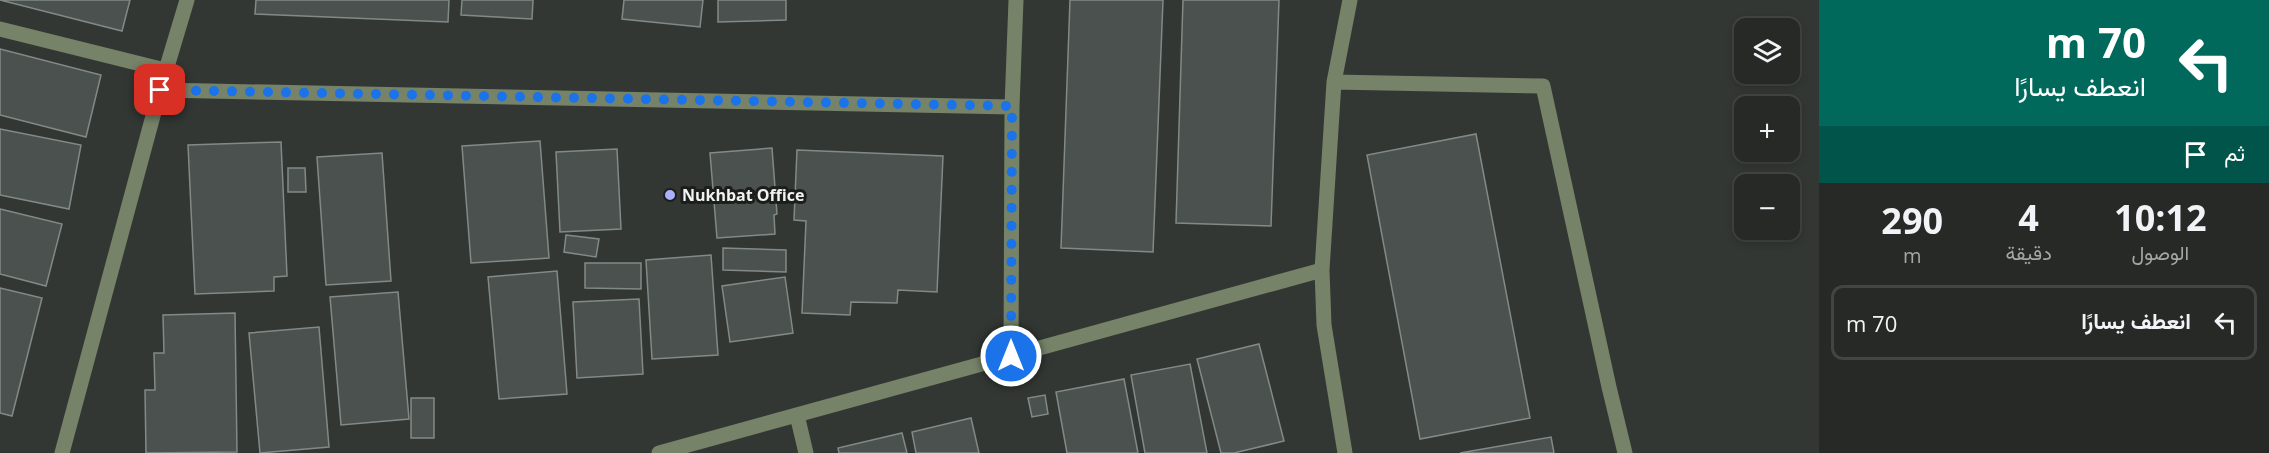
<!DOCTYPE html>
<html lang="ar">
<meta charset="utf-8">
<style>
body{margin:0;font-family:"Open Sans",Vazirmatn,sans-serif;background:#323532;color:#f1f3f6;direction:rtl;height:100vh;display:flex;flex-direction:column;font-size:22px;white-space:nowrap}
*{box-sizing:border-box;margin:0}
p{font-size:20px;color:#a4a6a7}
.icon{flex:none;width:33px;height:33px;fill:none;stroke:currentColor;stroke-width:2;stroke-linecap:round;stroke-linejoin:round}
.map{position:relative;flex:1;overflow:hidden;direction:ltr}
.sheet{display:flex;flex-direction:column;background:#262926;width:450px}
.sheet>*{flex:none}
.guide{background:#00695c;color:#fff;overflow:hidden}
.fabs{position:absolute;left:1734px;top:18px;display:grid;gap:12px}
.fabs a{display:grid;place-items:center;width:66px;height:66px;border-radius:12px;background:#262926;box-shadow:0 3px 9px #0003,0 0 0 2px #424543;font-size:30px}
.pin{position:absolute;display:grid;place-items:center;width:51px;height:51px;color:#fff;margin:-26px;border-radius:12px;box-shadow:0 3px 9px #0006}
.me{position:absolute;width:66px;margin:-33px;rotate:0deg;stroke-linejoin:round;filter:drop-shadow(0 0 4px #0008)}
.turn{display:flex;align-items:center;gap:21px;height:126px;padding:0 24px;font-size:27px}
.turn .icon{width:78px;height:78px;stroke-width:2.5}
.turn b{display:block;font-size:42px;line-height:51px}
.then{display:flex;align-items:center;height:57px;padding:0 24px;background:#0003;gap:12px;font-size:22px}
.eta{display:flex;justify-content:space-evenly;align-items:center;height:102px;text-align:center}
.eta b{font-size:36px;font-weight:700;line-height:42px}
ul{padding:0;list-style:none}
li{display:flex;align-items:center;gap:18px;height:75px;margin:0 12px 9px;padding:0 12px;border:3px solid #424543;border-radius:12px}
li div{flex:1}
li b{display:block;font-size:22px}
li em{font-style:normal}
main{display:flex;flex:1;min-height:0}
.map>svg:first-child{display:block}
.building{fill:#4a514f;stroke:#828a88;stroke-width:1.5}
.lines{fill:none;stroke-linecap:round;stroke-linejoin:round}
.minor{stroke:#768369;stroke-width:15}
.route{stroke:#1a73e8;stroke-width:10;stroke-dasharray:0 18}
.poi-dot{fill:#aab0fb;stroke:#1c1e1c;stroke-width:2}
.labels{text-anchor:middle;dominant-baseline:central;stroke-width:6;stroke-linejoin:round;paint-order:stroke}
.poi-label{font-size:16px;font-weight:bold;fill:#f0f3f1;stroke:#1c1e1c;text-anchor:start}
</style>
<main>
<section class="sheet">
<div class="guide">
<div class="turn"><svg class="icon" aria-label="left" viewBox="0 0 24 24"><path d="M17 20v-9H6M10 6l-5 5 5 5"/></svg><div><b>70 m</b>انعطف يسارًا</div></div>
<div class="then">ثم<svg class="icon" aria-label="arrive" viewBox="0 0 24 24"><path d="M6 21V4h12l-3 4 3 4H6"/></svg></div>
</div>
<div class="eta">
<div><b>10:12</b><p>الوصول</p></div>
<div><b>4</b><p>دقيقة</p></div>
<div><b>290</b><p>m</p></div>
</div>
<ul>
<li><svg class="icon" aria-label="left" viewBox="0 0 24 24"><path d="M17 20v-9H6M10 6l-5 5 5 5"/></svg><div><b>انعطف يسارًا</b></div><em>70 m</em></li>
</ul>
</section>
<div class="map">
<svg width="1819" height="453" viewBox="0 0 1819 453">
<rect width="100%" height="100%" fill="#323733"/>
<path class="building" d="M0,0h130l-8,31z
M256,0h193l-1,22 -193,-8z
M462,0h71l-1,19 -71,-4z
M624,0h79l-3,27 -78,-8z
M718,0h68v20l-68,2z
M1070,0h93l-10,252 -92,-4z
M1183,0h96l-8,226 -95,-3z
M0,49l101,26 -15,62 -86,-22z
M0,129l81,16 -12,64 -69,-14z
M1476,134l54,284 -110,21 -53,-284z
M540,141l9,117 -78,5 -9,-117z
M281,142l6,134 -13,1v14l-79,3 -7,-149z
M772,148l5,66 -3,1 1,19 -58,4 -7,-85z
M617,149l4,80 -61,3 -4,-80z
M797,150l146,6 -6,136 -39,-2 -1,13 -46,-1 -1,13 -48,-2 4,-92 -12,-1z
M382,153l9,128 -65,4 -9,-128z
M288,168h17l1,24h-18z
M0,209l62,15 -16,62 -46,-12z
M566,235l33,4 -3,18 -32,-5z
M723,248l63,2v22l-63,-2z
M711,255l7,100 -66,4 -6,-99z
M585,263h56v26l-56,-1z
M557,271l10,123 -68,5 -11,-122z
M785,277l8,56 -63,9 -8,-56z
M0,288l42,10 -30,118 -12,-3z
M398,292l11,127 -68,6 -11,-128z
M639,299l4,75 -66,4 -4,-76z
M235,313l2,139 -91,1 -1,-63h10l-1,-37h10l-1,-38z
M319,327l10,120 -69,6 -11,-120z
M1259,344l25,97 -50,12h-13l-24,-94z
M1190,364l17,89h-62l-14,-78z
M1124,379l14,74h-71l-11,-61z
M1045,395l3,19 -16,3 -4,-19z
M411,398h23v40h-23z
M971,418l8,35h-63l-4,-21z
M902,433l5,20h-68l-1,-5z
M1551,437l3,16h-94z"/>
<g class="lines">
<path class="minor" d="M0,29l165,41
M1334,82l209,4 66,301 16,66
M160,90l852,17
M1011,356l1,-249 4,-107
M797,415l9,38
M62,453l98,-363 27,-90
M659,453l663,-183
M1345,453l-21,-128 -2,-55 12,-188 16,-82"/>
</g>
<g class="lines">
<path class="route" d="M160,90l852,16 -1,250"/>
</g>
<circle class="poi-dot" cx="670" cy="195" r="6"/>
<g class="labels">
<g class="poi-label">
<text x="682" y="195">Nukhbat Office</text>
</g>
</g>
</svg>
<div class="fabs">
<a><svg class="icon" aria-label="layers" viewBox="0 0 24 24"><path d="M12 4l9 5-9 5-9-5zM3 14l9 5 9-5"/></svg></a>
<a>+</a>
<a>−</a>
</div>
<div class="pin" style="left:160px;top:90px;background:#d93025"><svg class="icon" aria-label="arrive" viewBox="0 0 24 24"><path d="M6 21V4h12l-3 4 3 4H6"/></svg></div>
<svg class="me" style="left:1011px;top:356px" viewBox="-20 -20 40 40"><circle r="17" fill="#1a73e8" stroke="#fff" stroke-width="3"/><path d="M0-11L8 9 0 5-8 9z" fill="#fff"/></svg>
</div>
</main>
